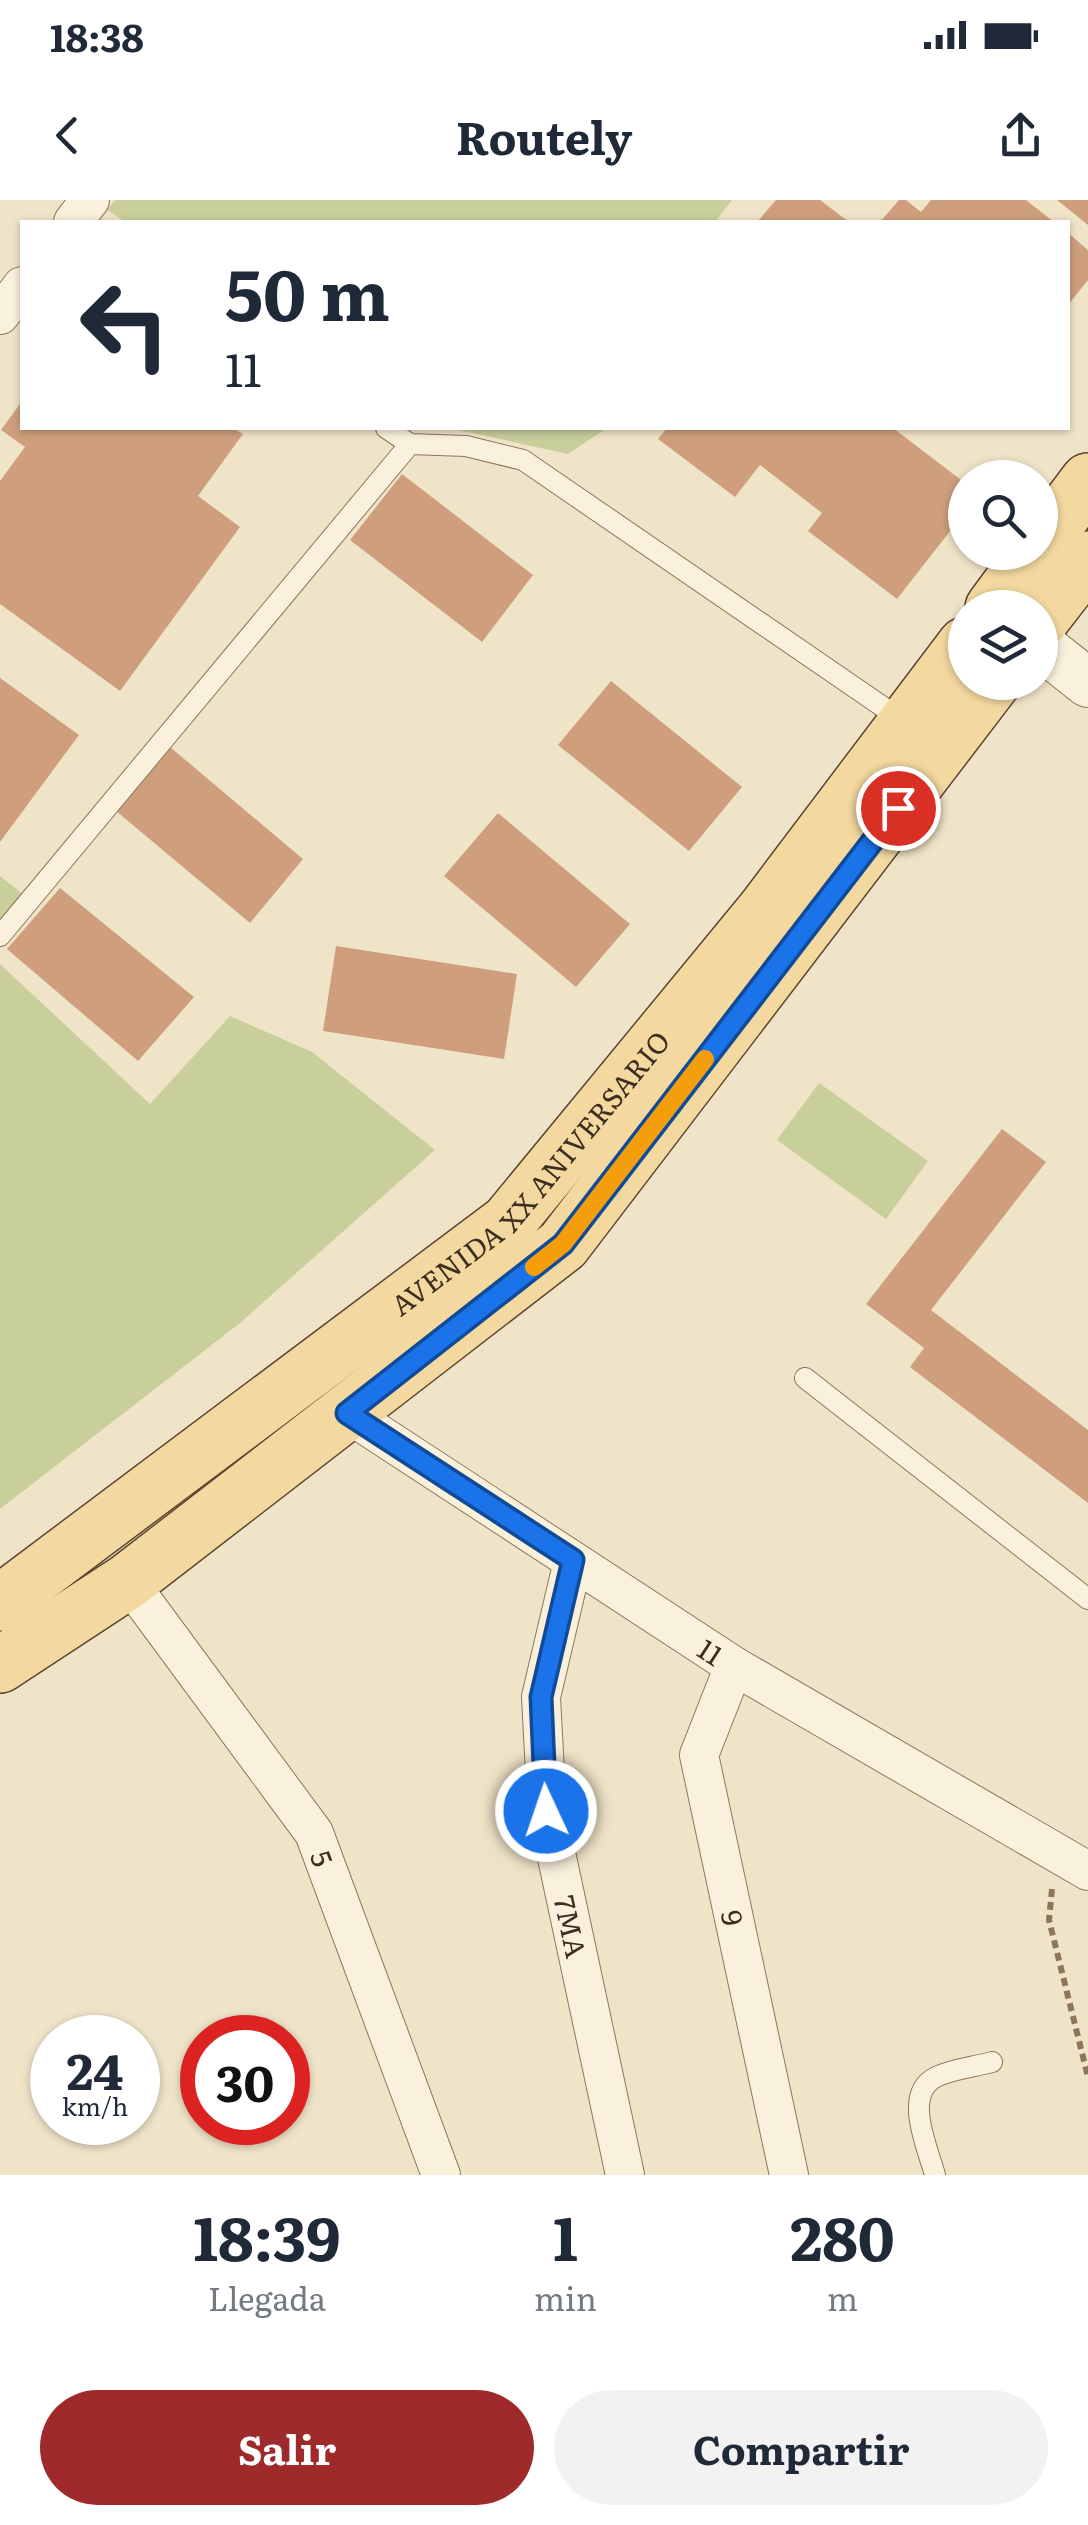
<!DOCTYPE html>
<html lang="es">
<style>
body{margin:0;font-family:Literata,serif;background:#f2f2f3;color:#1f2937;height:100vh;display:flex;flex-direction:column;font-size:38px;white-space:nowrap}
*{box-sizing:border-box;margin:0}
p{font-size:32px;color:#747a83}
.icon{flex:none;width:55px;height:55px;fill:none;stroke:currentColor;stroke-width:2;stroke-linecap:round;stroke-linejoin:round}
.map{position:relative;height:1975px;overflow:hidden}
.sheet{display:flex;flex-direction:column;background:#fff;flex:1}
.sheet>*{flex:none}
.guide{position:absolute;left:20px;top:20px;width:1050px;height:210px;border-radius:0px;box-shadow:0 2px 8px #0004;background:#fff;color:#1f2937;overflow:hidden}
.fabs{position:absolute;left:948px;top:260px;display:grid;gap:20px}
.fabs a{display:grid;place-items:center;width:110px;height:110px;border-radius:50%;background:#fff;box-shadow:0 2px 8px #0004;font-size:50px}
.speed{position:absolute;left:30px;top:1815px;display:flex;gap:20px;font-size:50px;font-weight:700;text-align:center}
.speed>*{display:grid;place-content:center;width:130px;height:130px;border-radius:50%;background:#fff;box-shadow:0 2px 8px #0004;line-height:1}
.speed small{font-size:25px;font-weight:400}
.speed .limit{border:15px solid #d22;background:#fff;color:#111}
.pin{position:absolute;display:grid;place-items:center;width:85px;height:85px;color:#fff;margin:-42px;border:5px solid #fff;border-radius:50%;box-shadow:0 2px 10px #0007}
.me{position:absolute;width:110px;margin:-55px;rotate:357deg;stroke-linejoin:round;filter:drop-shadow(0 0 8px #0008)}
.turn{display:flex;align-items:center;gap:35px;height:210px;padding:0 40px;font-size:45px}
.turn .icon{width:130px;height:130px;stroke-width:2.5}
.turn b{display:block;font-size:70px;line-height:85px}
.eta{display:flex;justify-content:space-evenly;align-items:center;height:170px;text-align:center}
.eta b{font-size:60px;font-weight:700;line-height:70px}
.cta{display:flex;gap:20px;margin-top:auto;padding:20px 40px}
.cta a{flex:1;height:115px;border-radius:60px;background:#9e2a2b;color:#fff;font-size:40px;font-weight:700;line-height:115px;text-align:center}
.cta a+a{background:#f2f2f3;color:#1f2937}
.status{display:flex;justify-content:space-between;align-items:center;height:70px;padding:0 50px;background:#fff;direction:ltr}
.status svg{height:28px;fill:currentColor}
header{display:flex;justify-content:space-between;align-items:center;height:130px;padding:0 40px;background:#fff;font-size:45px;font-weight:700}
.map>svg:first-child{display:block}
.green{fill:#c9cf9b}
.building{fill:#cf9f7d}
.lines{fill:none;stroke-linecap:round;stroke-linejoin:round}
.service-casing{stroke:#8d765c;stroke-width:22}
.minor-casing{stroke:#8d765c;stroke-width:40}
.tertiary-casing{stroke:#8d765c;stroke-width:50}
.primary-casing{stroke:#5b4430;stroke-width:58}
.path{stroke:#8d765c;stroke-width:6;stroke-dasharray:8 5;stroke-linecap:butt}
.service{stroke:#faf1dc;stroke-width:20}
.minor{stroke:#faf1dc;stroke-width:38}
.tertiary{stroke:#faf1dc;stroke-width:48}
.primary{stroke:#f3d9a0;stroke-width:55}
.route-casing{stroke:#114b97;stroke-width:25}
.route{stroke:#1a73e8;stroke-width:18}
.slow{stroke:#f59e0b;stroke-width:18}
.labels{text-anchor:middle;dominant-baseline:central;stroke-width:10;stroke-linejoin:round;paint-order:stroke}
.street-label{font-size:28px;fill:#3d2e20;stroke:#f7eed8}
</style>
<div class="status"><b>18:38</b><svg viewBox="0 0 49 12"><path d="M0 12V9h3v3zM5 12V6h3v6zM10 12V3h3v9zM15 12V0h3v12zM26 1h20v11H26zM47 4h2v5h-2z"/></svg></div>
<header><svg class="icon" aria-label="back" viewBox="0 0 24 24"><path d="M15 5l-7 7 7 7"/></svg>Routely<svg class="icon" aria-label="share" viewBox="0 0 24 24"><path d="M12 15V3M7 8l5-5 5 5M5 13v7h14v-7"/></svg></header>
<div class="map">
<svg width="1088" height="1975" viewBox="0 0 1088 1975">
<rect width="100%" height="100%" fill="#f0e4c8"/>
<path class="green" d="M115,0h617l-17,22h-589l-19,-12z
M449,228h158l-39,26z
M0,676l35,28 -35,41z
M0,764l150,140 80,-88 82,36 123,98 -195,173 -240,186z
M819,883l109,78 -42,58 -109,-79z"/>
<path class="building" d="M776,0h44l29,22h-92z
M899,0h7l15,12 10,-12h95l28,22h-174z
M1057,0h31v25z
M1068,33l20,17v30l-20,25z
M22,201v27h211l10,6 -45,62 42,31 -120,164 -120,-87v-123l25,-34 -24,-17z
M667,228h226l72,55v29l-68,87 -89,-68 14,-18 -62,-48 -25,32 -77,-58z
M402,274l131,101 -51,67 -132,-102z
M0,478l79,57 -79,107z
M611,481l131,106 -53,64 -131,-106z
M170,547l133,112 -53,64 -134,-112z
M498,613l132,111 -54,63 -132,-111z
M60,688l134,109 -56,64 -131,-112z
M336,746l181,28 -13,85 -181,-28z
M1002,929l44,33 -115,148 157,120v73l-178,-136 14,-19 -58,-44z"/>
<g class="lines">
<defs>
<path id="service" d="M386,228l24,16
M0,736l410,-492 56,2 57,14 382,262
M805,1178l283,221
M935,1975c-7,-27 -33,-81 1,-98 16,-8 38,-10 56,-15"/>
<g id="minor">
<path d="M73,22l17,-22"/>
<path d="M0,115l22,-29"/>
<path id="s1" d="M347,1213l387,253 354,205"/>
<path id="s2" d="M573,1361l-32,136 6,114 78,364"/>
<path id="s3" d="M128,1381l186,252 127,342"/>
<path id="s4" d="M734,1466l-35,89 90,420"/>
</g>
<path id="tertiary" d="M1040,445l48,38"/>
<g id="primary">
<path d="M1040,345l48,-64"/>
<path d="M993,408l41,-56"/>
<path d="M1040,421l48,-62"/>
<path id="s5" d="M0,1403l508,-381 256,-311 201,-266"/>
<path d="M0,1465l128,-84 435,-336 430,-563"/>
</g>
</defs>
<use href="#service" class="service-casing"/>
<use href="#minor" class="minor-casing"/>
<use href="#tertiary" class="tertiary-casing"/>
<use href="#primary" class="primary-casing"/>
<path class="path" d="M1052,1689l-3,31 39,157"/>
<use href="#service" class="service"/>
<use href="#minor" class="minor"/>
<use href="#tertiary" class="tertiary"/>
<use href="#primary" class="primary"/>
</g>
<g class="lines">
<defs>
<path id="route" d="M546,1611l-5,-114 32,-137 -226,-147 216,-169 335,-436"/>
</defs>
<use href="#route" class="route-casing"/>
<use href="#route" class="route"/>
<path class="slow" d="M534,1067l29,-23 142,-185"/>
</g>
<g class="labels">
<g class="street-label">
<text stroke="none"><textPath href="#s5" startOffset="685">AVENIDA XX ANIVERSARIO</textPath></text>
<text stroke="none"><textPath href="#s1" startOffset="435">11</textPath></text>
<text stroke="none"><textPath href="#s3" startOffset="340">5</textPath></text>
<text stroke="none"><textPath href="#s4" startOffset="262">9</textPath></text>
<text stroke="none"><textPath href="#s2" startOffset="372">7MA</textPath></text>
</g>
</g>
</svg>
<div class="fabs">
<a><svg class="icon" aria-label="search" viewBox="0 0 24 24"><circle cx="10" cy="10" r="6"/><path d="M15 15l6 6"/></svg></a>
<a><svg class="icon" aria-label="layers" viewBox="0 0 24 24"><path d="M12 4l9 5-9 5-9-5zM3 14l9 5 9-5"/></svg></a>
</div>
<div class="speed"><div>24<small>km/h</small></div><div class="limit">30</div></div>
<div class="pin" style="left:898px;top:608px;background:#d93025"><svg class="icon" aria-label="arrive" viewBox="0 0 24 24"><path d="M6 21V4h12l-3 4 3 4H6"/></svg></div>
<svg class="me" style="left:546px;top:1611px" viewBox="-20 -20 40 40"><circle r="17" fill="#1a73e8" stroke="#fff" stroke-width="3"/><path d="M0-11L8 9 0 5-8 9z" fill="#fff"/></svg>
<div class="guide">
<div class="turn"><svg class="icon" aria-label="left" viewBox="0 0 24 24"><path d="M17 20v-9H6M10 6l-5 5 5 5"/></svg><div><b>50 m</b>11</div></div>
</div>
</div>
<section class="sheet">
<div class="eta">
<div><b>18:39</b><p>Llegada</p></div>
<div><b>1</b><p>min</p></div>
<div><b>280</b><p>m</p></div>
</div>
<div class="cta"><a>Salir</a><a>Compartir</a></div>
</section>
